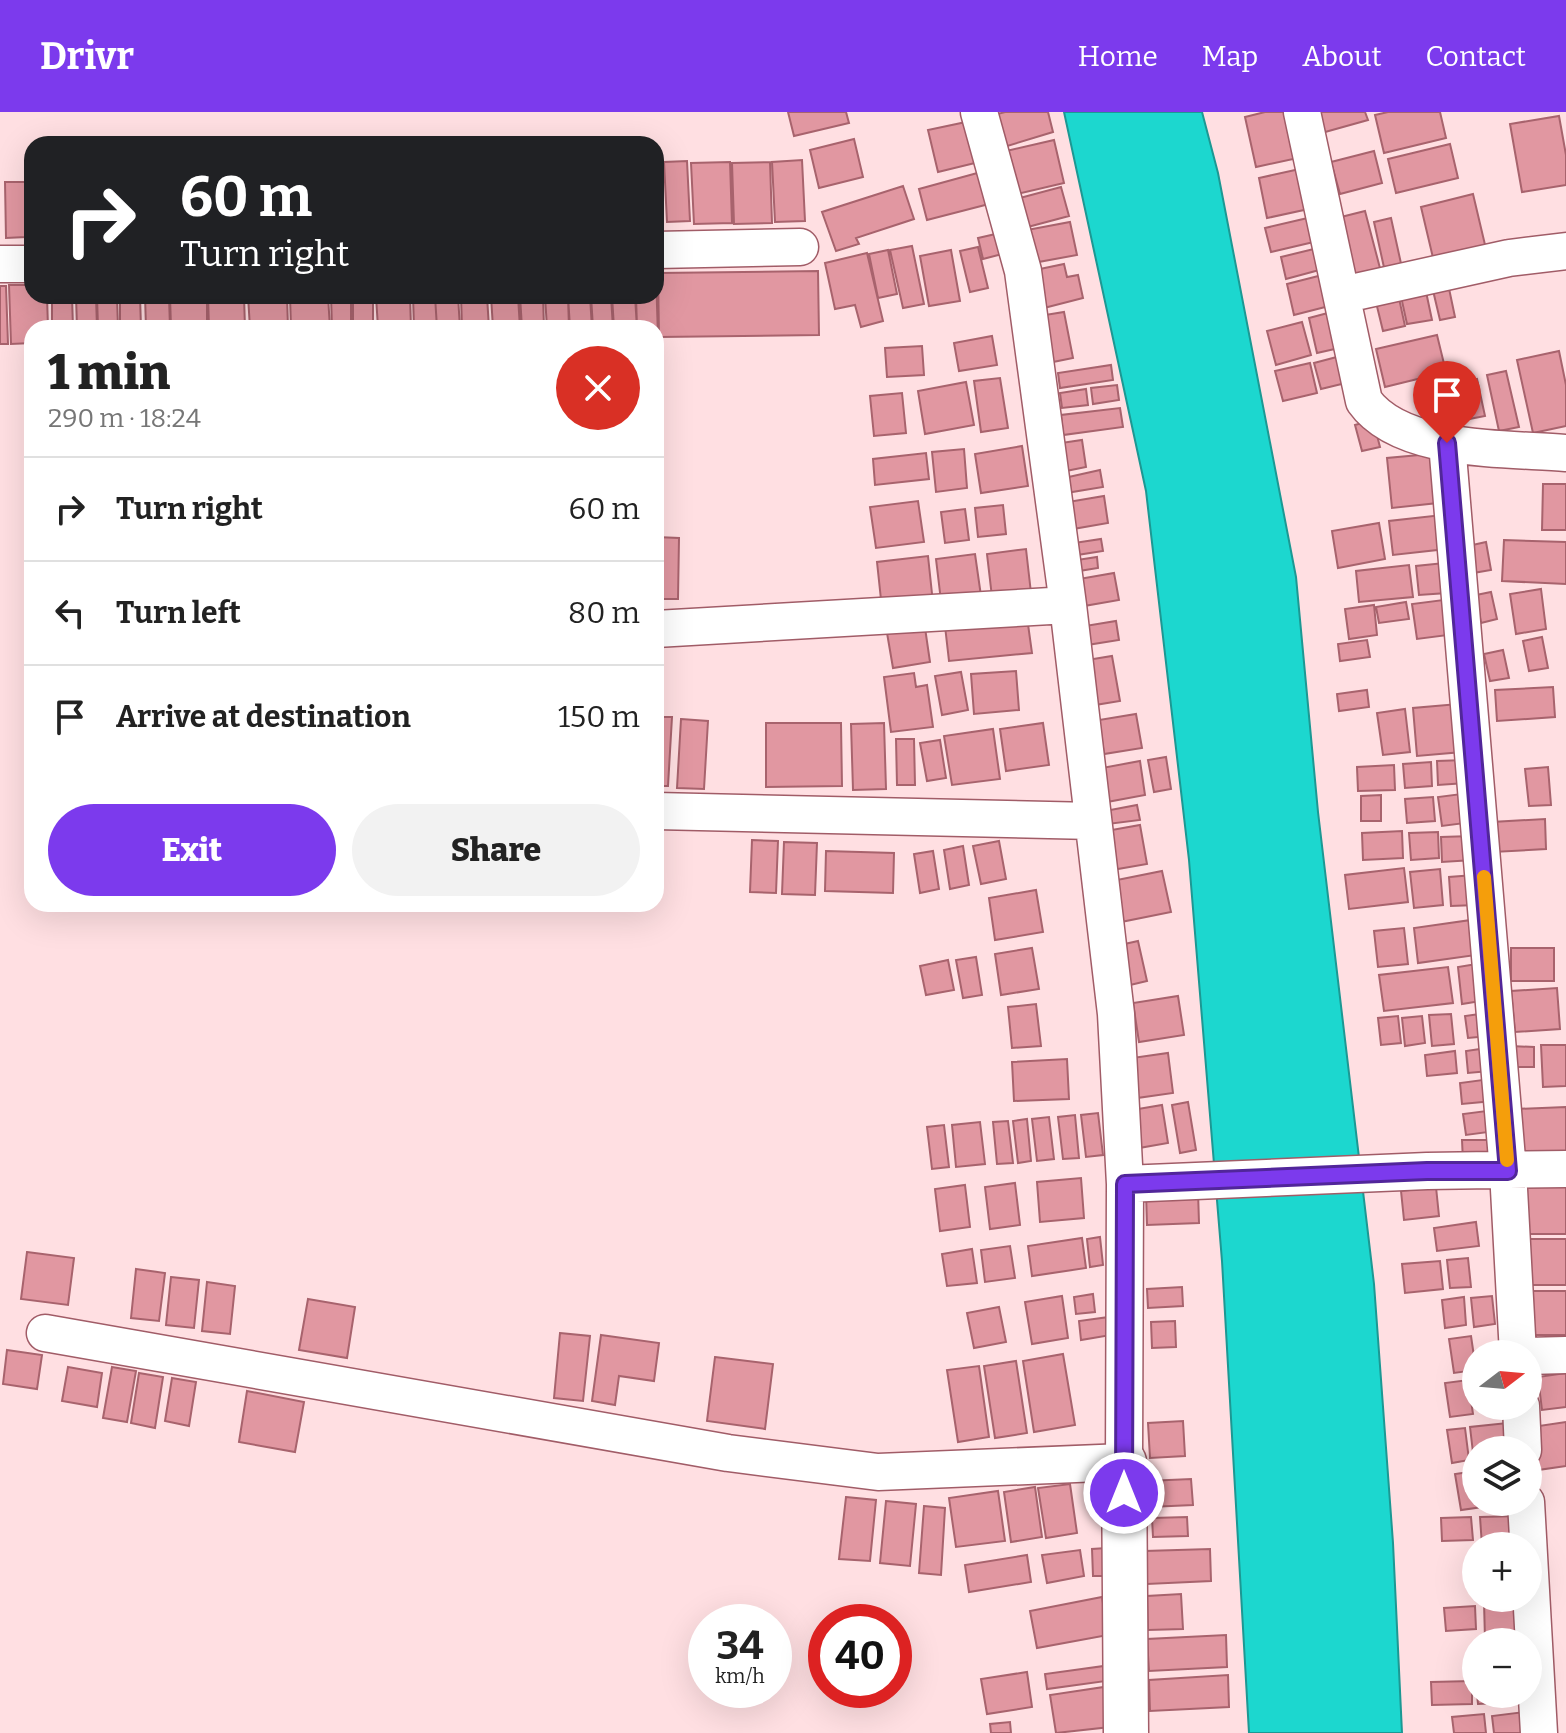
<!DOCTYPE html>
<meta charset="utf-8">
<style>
body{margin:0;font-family:Bitter,serif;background:#f2f2f2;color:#222;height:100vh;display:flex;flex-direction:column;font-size:30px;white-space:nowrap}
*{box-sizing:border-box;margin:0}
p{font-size:26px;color:#767676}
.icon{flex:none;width:44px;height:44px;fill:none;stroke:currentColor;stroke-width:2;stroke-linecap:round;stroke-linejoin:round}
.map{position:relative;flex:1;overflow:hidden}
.drawer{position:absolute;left:24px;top:208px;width:640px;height:592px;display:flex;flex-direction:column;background:#fff;border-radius:24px;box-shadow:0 8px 32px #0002}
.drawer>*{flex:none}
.guide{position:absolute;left:24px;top:24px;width:640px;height:168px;border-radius:24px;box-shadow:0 8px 32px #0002;background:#202124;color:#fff;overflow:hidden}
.needle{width:52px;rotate:74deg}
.controls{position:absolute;left:1462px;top:1228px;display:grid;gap:16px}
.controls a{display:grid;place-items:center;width:80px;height:80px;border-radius:50%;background:#fff;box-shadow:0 8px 32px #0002;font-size:40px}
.speed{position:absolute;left:688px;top:1492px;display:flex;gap:16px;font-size:40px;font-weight:700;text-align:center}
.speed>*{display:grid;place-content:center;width:104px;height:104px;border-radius:50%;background:#fff;box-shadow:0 8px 32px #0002;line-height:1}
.speed small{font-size:20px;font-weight:400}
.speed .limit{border:12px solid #d22;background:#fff;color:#111}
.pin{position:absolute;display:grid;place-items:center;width:68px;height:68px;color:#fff;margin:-82px -34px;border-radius:50% 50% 50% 0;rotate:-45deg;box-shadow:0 0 8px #0007}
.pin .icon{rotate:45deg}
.me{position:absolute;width:88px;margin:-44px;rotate:0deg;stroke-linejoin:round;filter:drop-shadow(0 0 6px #0008)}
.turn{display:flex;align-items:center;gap:28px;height:168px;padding:0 24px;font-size:36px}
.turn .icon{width:104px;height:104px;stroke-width:2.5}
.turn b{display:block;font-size:56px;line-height:68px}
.round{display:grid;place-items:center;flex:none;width:84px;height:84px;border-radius:42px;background:#f2f2f2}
.headline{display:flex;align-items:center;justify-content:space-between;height:136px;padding:0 24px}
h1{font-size:48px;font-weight:800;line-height:60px}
.action{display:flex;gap:16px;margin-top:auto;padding:16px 24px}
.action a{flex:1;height:92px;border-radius:48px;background:#7c3aed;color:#fff;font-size:32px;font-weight:800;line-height:92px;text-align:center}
.action a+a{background:#f2f2f2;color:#222}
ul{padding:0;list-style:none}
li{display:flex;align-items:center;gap:24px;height:104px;padding:0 24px;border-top:2px solid #e0e0e0}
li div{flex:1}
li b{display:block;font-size:30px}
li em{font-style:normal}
header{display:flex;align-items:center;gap:48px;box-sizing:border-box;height:112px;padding:0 40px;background:#7c3aed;color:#fff}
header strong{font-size:38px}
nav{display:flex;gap:44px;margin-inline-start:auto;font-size:28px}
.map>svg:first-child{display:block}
.water{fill:#1cd7cf;stroke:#1c9893;stroke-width:2}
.building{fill:#e197a1;stroke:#a8636d;stroke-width:2}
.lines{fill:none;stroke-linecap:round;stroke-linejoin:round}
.minor-casing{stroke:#a15c67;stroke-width:39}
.tertiary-casing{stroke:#a15c67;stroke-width:47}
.minor{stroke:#fff;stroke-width:36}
.tertiary{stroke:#fff;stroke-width:44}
.route-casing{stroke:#51269a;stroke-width:20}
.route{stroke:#7c3aed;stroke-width:14}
.slow{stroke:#f59e0b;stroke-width:14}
</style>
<header>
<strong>Drivr</strong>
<nav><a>Home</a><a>Map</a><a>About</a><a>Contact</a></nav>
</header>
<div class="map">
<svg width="1566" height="1621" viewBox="0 0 1566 1621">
<rect width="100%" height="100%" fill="#ffdfe2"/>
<path class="water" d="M1064,0h138l16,61 78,404 22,235 56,472 19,259 9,190h-153l-27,-472 -33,-401 -43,-369z"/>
<path class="building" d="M788,0h58l3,11 -55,13z
M1005,0h43l5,20 -49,15 -10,-32z
M1265,0h31l11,44 -51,11 -11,-50z
M1311,0h54l3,8 -50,14z
M1388,0h52l6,26 -62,15 -9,-38z
M1559,4l7,39v30l-44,7 -12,-68z
M966,10l9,41 -37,9 -10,-42z
M854,27l9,38 -44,11 -9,-38z
M1054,28l10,43 -51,12 -11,-43z
M1450,32l8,34 -62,15 -8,-34z
M1374,39l8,32 -42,11 -9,-32z
M802,48l3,61 -30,1 -3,-60z
M687,49l3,60 -23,1 -3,-60z
M730,50l2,61 -38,1 -3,-61z
M770,50l2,61 -38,1 -2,-61z
M1309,55l9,40 -51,11 -8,-40z
M981,60l8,32 -62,16 -8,-31z
M5,70h20l1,55 -20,1z
M27,70h5v55h-4z
M903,74l11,33 -58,19 3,6 -23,7 -14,-39z
M1061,75l8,29 -45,12 -8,-29z
M1473,82l13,55 -52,13 -13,-55z
M1365,99l16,61 -25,6 -15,-61z
M1312,105l6,24 -47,11 -6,-24z
M1391,106l11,50 -17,4 -11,-50z
M1070,110l7,33 -44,8 -6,-33z
M1000,121l6,20 -23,6 -5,-21z
M912,134l12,58 -21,4 -13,-58z
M978,135l10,41 -18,4 -10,-41z
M1318,136l5,21 -37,10 -5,-22z
M888,138l9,44 -19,4 -9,-44z
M951,138l9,51 -31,5 -9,-50z
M867,141l16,68 -22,6 -6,-22 -20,4 -10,-46z
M1064,152l3,13 11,-2 5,23 -39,10 -9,-38z
M818,159l1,64 -160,2 -1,-64z
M1330,161l7,31 -43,11 -7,-31z
M656,162l2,63h-2v-9h-19l-1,-32h20z
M1447,167l8,38 -15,3 -9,-38z
M9,173h23v11h15l1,32h-16v15l-21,1z
M0,174h6l2,58h-8z
M1425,175l7,33 -25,4 -7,-32z
M1397,177l8,37 -22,5 -9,-37z
M52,184h20l1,32h-21z
M76,184h20l1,32h-20z
M97,184h20l1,32h-20z
M120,184h20l1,32h-21z
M145,184h24l1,32h-24z
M170,184h37v32h-36z
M208,184h36l1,32h-36z
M248,184h39l1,32h-38z
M290,184h38l2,32h-39z
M331,184h20v32h-19z
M353,184h20v32h-20z
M376,184h34l1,32h-33z
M413,184h22l2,32h-23z
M435,184h23l2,32h-23z
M461,184h26l2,32h-27z
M491,184h27l2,32h-27z
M520,184h23l1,32h-22z
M545,184h23l1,32h-22z
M568,184h22l2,32h-22z
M591,184h20l2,32h-20z
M612,184h23l2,32h-23z
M1339,198l9,36 -31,7 -8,-35z
M1064,200l9,46 -20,4 -8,-47z
M1302,210l9,33 -35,10 -9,-34z
M1437,223l9,37 -61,15 -9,-38z
M992,224l5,29 -38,6 -5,-28z
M922,234l2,29 -37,2 -2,-29z
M1559,239l7,34v41l-33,7 -16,-73z
M1348,242l6,27 -33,8 -7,-26z
M1310,251l7,30 -34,8 -8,-30z
M1111,253l2,15 -53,8 -2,-15z
M1506,259l13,56 -20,4 -12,-56z
M1000,266l8,50 -27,4 -7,-51z
M1477,267l8,37 -21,4 -8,-36z
M966,270l8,43 -49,9 -7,-43z
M1117,273l2,15 -26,4 -2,-16z
M1086,277l2,16 -26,3 -2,-15z
M902,281l4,40 -32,3 -4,-40z
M1120,296l3,19 -60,8 -2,-20z
M1373,308l7,27 -18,4 -7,-26z
M1082,328l4,27 -20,4 -5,-28z
M1022,334l6,40 -47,7 -6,-39z
M964,337l3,39 -31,4 -4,-40z
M926,341l3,26 -54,6 -2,-26z
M1441,341l6,49 -55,6 -5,-50z
M1100,358l3,17 -37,6 -2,-15z
M1543,372h23v46h-24z
M1104,384l4,27 -35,6 -5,-27z
M918,389l6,41 -48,6 -6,-41z
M1003,393l3,29 -28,3 -3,-29z
M965,397l4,31 -24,3 -4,-31z
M1442,403l4,34 -53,6 -4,-34z
M1379,411l6,36 -47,9 -6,-37z
M656,425l23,1 -1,61h-22z
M1101,427l2,12 -26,4 -3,-12z
M1504,428l62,2v42l-64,-3z
M1486,430l5,28 -18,3 -5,-27z
M1026,437l5,44 -39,4 -5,-43z
M975,442l6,42 -40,5 -5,-42z
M928,444l5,47 -51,6 -5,-47z
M1097,445l1,11 -19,3 -2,-11z
M1444,451l3,30 -28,2 -3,-29z
M1409,453l4,32 -54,5 -3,-31z
M1114,461l5,27 -35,6 -5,-27z
M1541,477l5,40 -30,5 -6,-40z
M1491,480l6,27 -16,4 -5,-28z
M1451,487l5,35 -39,5 -5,-35z
M1406,490l3,17 -30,4 -3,-16z
M1374,493l3,30 -28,4 -4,-30z
M1027,505l5,36 -83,8 -4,-35z
M924,509l6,41 -37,6 -7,-41z
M1116,509l3,19 -32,5 -2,-19z
M1542,525l6,31 -19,3 -6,-30z
M1367,528l3,17 -30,4 -2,-17z
M1503,538l6,28 -19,3 -6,-27z
M1112,544l8,45 -25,4 -8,-45z
M1016,559l3,39 -45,4 -3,-40z
M961,560l7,38 -26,5 -7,-39z
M914,561l2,14 11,-2 6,42 -42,5 -7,-55z
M1553,575l2,30 -58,4 -2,-31z
M1367,578l2,17 -30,4 -2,-17z
M1458,592l4,48 -45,4 -4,-48z
M1405,597l5,43 -27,3 -6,-42z
M1136,602l6,34 -38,6 -5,-34z
M656,605h16l-4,69h-12z
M681,607l27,2 -4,68 -27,-1z
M766,611h75l1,63 -76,1z
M884,611l2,66 -33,1 -2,-66z
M1043,611l6,42 -43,6 -6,-42z
M993,617l7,50 -48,6 -8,-49z
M896,627h18l1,46h-18z
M940,628l6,38 -19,3 -7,-38z
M1166,645l5,32 -17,3 -6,-32z
M1465,648l1,23 -28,2 -1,-24z
M1140,649l5,34 -38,7 -5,-34z
M1431,650l1,24 -27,2 -2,-24z
M1394,653l1,25 -37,1 -1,-24z
M1548,655l3,38 -22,1 -4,-37z
M1469,681l4,29 -31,4 -4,-29z
M1381,683v26h-20v-25z
M1433,685l2,24 -28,2 -2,-24z
M1137,693l3,15 -32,4 -3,-13z
M1545,707l1,30 -53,3 -1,-30z
M1140,713l7,39 -35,6 -6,-39z
M1402,719l1,27 -40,2 -1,-27z
M1438,720l1,26 -28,2 -2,-27z
M1472,724l1,24 -31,2 -1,-25z
M752,728l26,1 -2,52 -26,-1z
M999,729l7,38 -25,5 -8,-38z
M784,730l33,1 -2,52 -33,-1z
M963,734l6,39 -19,4 -6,-39z
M826,739l68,2 -1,40 -68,-2z
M933,739l6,38 -19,4 -6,-39z
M1404,756l4,34 -59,7 -4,-34z
M1440,757l3,36 -29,3 -4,-36z
M1162,759l9,41 -50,10 -9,-41z
M1474,763l2,30 -25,1 -2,-29z
M1036,778l7,42 -48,8 -6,-42z
M1471,808l5,35 -58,8 -4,-35z
M1404,816l4,36 -30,3 -4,-36z
M1138,829l9,40 -17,4 -10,-40z
M1032,836l7,41 -38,6 -6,-41z
M1511,836h43v33h-43z
M976,845l6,38 -19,3 -7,-38z
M948,848l6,30 -28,5 -6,-29z
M1483,851l4,37 -25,4 -4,-37z
M1448,855l5,36 -69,8 -5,-36z
M1557,876l3,41 -45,3 -4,-41z
M1178,884l6,39 -45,7 -6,-39z
M1036,892l5,42 -29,2 -4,-41z
M1487,901l2,23 -21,2 -3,-22z
M1451,902l3,30 -22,2 -3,-31z
M1398,904l3,27 -20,2 -3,-27z
M1422,904l3,27 -20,3 -3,-28z
M1541,933h25v41l-23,1z
M1510,934l24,1v20h-24z
M1487,936l2,23 -21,2 -2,-22z
M1455,939l2,22 -30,3 -2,-21z
M1168,941l5,40 -36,5 -5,-40z
M1067,947l2,40 -55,2 -2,-39z
M1490,967l3,22 -31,3 -2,-21z
M1188,990l8,48 -16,3 -8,-48z
M1162,993l6,38 -29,5 -7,-38z
M1566,995v51l-49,1 -2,-50z
M1494,998l2,21 -30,4 -3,-21z
M1098,1001l5,42 -17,2 -5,-42z
M1075,1003l4,43 -16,1 -5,-42z
M1049,1005l5,42 -17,2 -5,-42z
M1027,1007l4,42 -13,2 -5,-42z
M1008,1009l5,42 -16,1 -4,-42z
M980,1010l5,42 -29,3 -4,-42z
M944,1013l5,42 -17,2 -5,-42z
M1462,1028h35v21l-34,1z
M1519,1065h47v57h-47z
M1081,1066l3,40 -44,4 -3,-40z
M1015,1071l5,42 -30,4 -5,-42z
M965,1073l5,42 -30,4 -5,-42z
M1436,1075l3,29 -35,4 -3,-29z
M1198,1079l1,32 -52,2 -1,-32z
M1476,1110l3,24 -42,5 -3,-23z
M1100,1125l3,28 -13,2 -3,-28z
M1082,1126l4,30 -54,8 -4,-30z
M1522,1127h44v46h-43z
M1010,1134l5,32 -30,4 -4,-32z
M972,1137l5,34 -30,3 -5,-32z
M27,1140l47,6 -6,47 -47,-6z
M1468,1146l3,29 -21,1 -3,-28z
M1440,1149l3,28 -38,4 -3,-29z
M136,1157l29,4 -6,48 -28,-3z
M171,1165l28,3 -5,48 -28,-3z
M207,1170l28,4 -5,48 -28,-3z
M1182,1175l1,19 -35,2 -1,-19z
M1525,1179h41v44h-40z
M1093,1182l2,18 -19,2 -2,-17z
M1062,1184l6,42 -36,6 -7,-42z
M1492,1184l3,28 -21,3 -3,-29z
M1464,1185l2,28 -21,3 -3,-28z
M308,1187l47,8 -8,51 -48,-8z
M999,1195l7,35 -32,6 -7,-35z
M1109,1205l2,18 -30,5 -2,-19z
M1175,1209l1,26 -24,1 -1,-26z
M560,1221l30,3 -7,65 -29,-3z
M601,1223l58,8 -5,38 -35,-5 -4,29 -23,-4z
M1471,1224l5,34 -22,3 -5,-34z
M7,1238l35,5 -5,34 -34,-5z
M1063,1242l12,71 -41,7 -11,-71z
M715,1245l58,7 -8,65 -58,-8z
M1016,1249l11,72 -32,5 -11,-72z
M979,1254l10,71 -31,5 -11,-72z
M68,1255l34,6 -5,34 -35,-6z
M112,1255l24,4 -9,51 -24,-4z
M139,1261l24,4 -8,51 -24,-5z
M1566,1261v34l-24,3 -4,-33z
M172,1266l24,4 -7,44 -24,-5z
M1468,1268l5,34 -23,3 -5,-34z
M247,1279l57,11 -9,50 -56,-10z
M1183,1309l2,35 -35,2 -2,-35z
M1566,1310v44l-28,4 -6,-43z
M1507,1311l3,27h-34l-2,11 -4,-34z
M1465,1316l4,32 -17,3 -5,-33z
M1476,1359v31h42l-57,8 -6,-36z
M1191,1367l2,26 -44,2 -2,-26z
M1070,1372l7,49 -31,5 -8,-50z
M1035,1375l7,50 -31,5 -7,-50z
M998,1379l7,50 -49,6 -7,-49z
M846,1385l30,3 -6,61 -31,-2z
M886,1389l30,3 -6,62 -30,-3z
M924,1394l21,2 -4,67 -22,-2z
M1519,1404l1,30h-38l-2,-29z
M1187,1405l1,19 -35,1 -1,-19z
M1471,1405l2,23 -31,1 -1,-23z
M1106,1436l1,28h-14l-1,-27z
M1210,1437l1,32 -64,3 -2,-33z
M1080,1438l4,26 -37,7 -5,-28z
M1027,1443l4,27 -62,10 -4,-27z
M1181,1482l2,35 -35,1 -1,-34z
M1102,1485l6,38 -71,13 -7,-37z
M1525,1488l1,37 -41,2 -1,-37z
M1475,1494l1,23 -30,2 -2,-23z
M1226,1523l1,32 -78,4 -2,-32z
M1104,1554l2,15 -59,8 -2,-15z
M1027,1560l5,35 -45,7 -6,-35z
M1228,1563l1,32 -79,4 -1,-31z
M1472,1569v23l-40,1 -1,-23z
M1104,1575l6,40 -54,6 -6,-38z
M1477,1582h42v8l-41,2z
M1524,1600l2,21h-32l-2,-17z
M1484,1602l2,19h-32l-2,-16z
M1010,1610l1,11h-20l-1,-9z"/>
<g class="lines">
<defs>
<path id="minor" d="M1302,0l62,289c37,52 143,47 202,52
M656,138l144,-3
M0,152h32
M1342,183l167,-37 57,-7
M1447,331l61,728 10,183
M656,517l412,-24
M656,699l437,10
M1125,1072l302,-13 139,-2
M45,1221l683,120 150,19 246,-10 1,-278 -9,-170 -48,-409 -45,-334 -44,-159
M1528,1244l38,-1
M1521,1294l2,44
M1526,1390l13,231"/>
<path id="tertiary" d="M1124,1350l2,271"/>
</defs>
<use href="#minor" class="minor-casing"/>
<use href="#tertiary" class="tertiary-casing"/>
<use href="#minor" class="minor"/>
<use href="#tertiary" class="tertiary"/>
</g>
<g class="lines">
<defs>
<path id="route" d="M1124,1381l1,-309 302,-13h81l-61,-728"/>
</defs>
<use href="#route" class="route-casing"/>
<use href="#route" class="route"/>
<path class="slow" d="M1484,765l23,283"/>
</g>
</svg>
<div class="controls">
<a><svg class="needle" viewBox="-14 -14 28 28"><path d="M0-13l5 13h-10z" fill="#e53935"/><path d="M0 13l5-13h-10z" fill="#767676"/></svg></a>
<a><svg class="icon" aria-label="layers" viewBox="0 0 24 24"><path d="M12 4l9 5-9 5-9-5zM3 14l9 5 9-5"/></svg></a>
<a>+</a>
<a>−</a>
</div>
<div class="speed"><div>34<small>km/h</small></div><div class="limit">40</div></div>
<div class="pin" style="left:1447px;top:331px;background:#d93025"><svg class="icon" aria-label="arrive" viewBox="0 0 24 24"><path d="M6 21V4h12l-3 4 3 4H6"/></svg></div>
<svg class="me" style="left:1124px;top:1381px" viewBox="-20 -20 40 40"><circle r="17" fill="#7c3aed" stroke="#fff" stroke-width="3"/><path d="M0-11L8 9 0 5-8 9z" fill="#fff"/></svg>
<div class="guide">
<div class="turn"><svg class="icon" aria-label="right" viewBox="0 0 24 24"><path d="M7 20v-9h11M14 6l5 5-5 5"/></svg><div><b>60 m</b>Turn right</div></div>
</div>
<section class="drawer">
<div class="headline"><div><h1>1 min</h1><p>290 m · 18:24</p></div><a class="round" style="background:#d93025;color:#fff"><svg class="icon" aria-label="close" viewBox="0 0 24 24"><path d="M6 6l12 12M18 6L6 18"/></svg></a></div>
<ul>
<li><svg class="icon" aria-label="right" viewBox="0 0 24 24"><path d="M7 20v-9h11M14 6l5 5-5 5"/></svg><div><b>Turn right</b></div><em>60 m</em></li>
<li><svg class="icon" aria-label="left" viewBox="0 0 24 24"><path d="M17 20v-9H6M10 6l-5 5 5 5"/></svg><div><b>Turn left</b></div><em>80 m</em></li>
<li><svg class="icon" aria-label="arrive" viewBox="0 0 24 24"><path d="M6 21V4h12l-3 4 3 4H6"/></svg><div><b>Arrive at destination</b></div><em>150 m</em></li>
</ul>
<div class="action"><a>Exit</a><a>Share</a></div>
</section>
</div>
